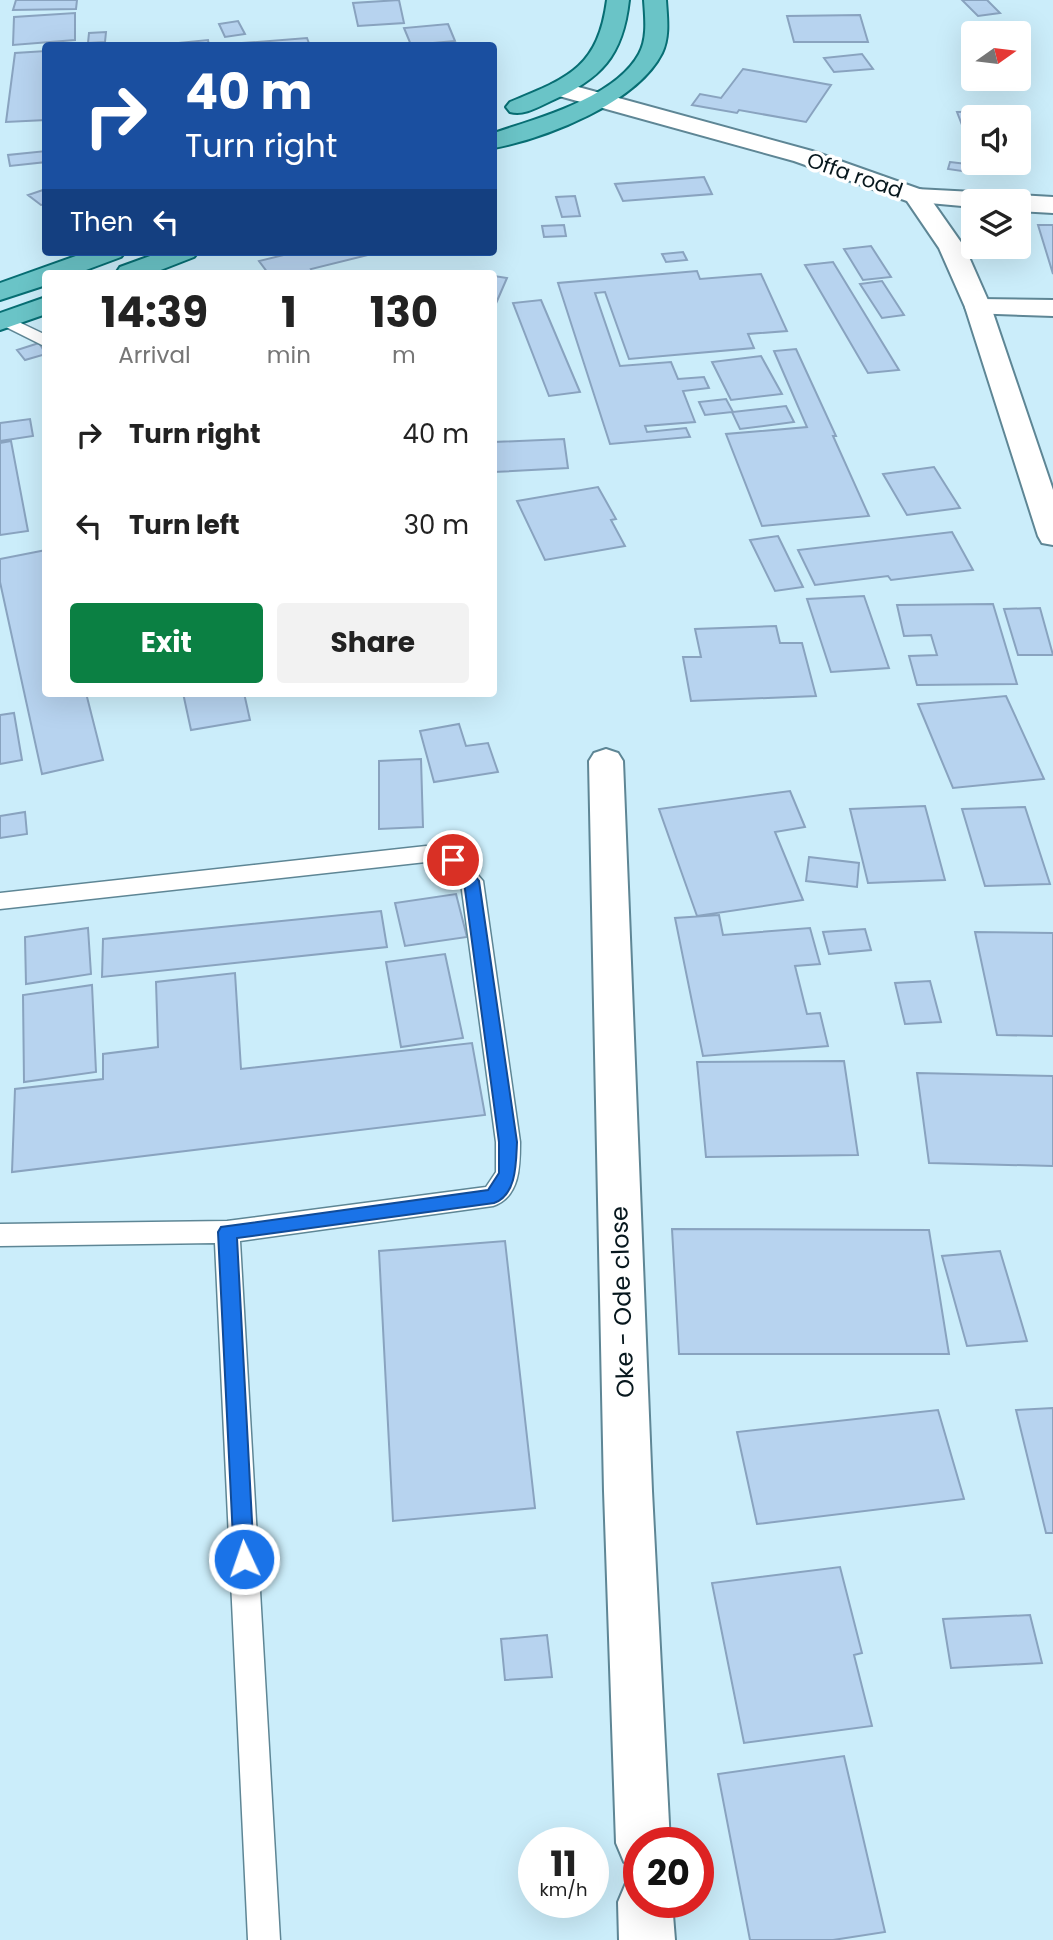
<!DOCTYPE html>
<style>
body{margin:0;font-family:Poppins,sans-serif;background:#f2f2f2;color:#222;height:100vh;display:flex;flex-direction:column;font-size:26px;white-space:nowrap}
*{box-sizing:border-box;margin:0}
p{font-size:23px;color:#767676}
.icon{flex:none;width:38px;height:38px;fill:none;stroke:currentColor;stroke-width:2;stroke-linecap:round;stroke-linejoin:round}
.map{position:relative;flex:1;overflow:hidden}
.side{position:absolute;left:42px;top:270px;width:455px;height:427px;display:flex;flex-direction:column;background:#fff;border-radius:7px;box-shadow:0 7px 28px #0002}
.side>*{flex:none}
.banner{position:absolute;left:42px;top:42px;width:455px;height:214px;border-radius:7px;box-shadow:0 7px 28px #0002;background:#1a4fa0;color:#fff;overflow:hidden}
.needle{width:46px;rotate:76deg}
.tools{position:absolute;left:961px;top:21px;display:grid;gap:14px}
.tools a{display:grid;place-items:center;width:70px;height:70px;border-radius:7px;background:#fff;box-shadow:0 7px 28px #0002;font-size:35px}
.speed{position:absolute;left:518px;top:1827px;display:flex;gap:14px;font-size:35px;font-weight:700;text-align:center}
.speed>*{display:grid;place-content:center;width:91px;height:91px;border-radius:50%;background:#fff;box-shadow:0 7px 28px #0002;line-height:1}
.speed small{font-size:18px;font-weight:400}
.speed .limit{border:10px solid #d22;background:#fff;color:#111}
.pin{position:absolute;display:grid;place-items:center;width:60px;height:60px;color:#fff;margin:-30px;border:4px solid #fff;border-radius:50%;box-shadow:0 2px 7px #0007}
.me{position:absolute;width:77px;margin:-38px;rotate:357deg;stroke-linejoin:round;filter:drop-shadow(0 0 5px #0008)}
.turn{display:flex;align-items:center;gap:24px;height:147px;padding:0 28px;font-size:32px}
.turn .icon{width:91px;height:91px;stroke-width:2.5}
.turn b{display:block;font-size:49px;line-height:60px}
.then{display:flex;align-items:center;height:66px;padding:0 28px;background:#0003;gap:14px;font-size:26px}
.eta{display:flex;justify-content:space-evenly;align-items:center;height:119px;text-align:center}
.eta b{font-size:42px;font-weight:700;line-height:49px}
.primary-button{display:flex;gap:14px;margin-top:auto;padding:14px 28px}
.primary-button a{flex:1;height:80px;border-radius:7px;background:#0b8043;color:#fff;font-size:28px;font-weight:700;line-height:80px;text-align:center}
.primary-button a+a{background:#f2f2f2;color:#222}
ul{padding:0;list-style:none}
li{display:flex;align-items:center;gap:21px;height:91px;padding:0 28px}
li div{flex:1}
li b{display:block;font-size:26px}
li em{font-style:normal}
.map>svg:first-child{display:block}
.building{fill:#b7d3ef;stroke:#89a3bf;stroke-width:2}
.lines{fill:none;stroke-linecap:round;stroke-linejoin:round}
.service-casing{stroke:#5e8695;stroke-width:3}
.minor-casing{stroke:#5e8695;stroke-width:4}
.tertiary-casing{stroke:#5e8695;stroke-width:4}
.primary-casing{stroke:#076e73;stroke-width:4}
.service{fill:#fff;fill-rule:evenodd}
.minor{fill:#fff;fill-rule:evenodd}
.tertiary{fill:#fff;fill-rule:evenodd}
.primary{fill:#6ac4c7;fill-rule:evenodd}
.route{fill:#1a73e8;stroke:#114b97;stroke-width:2}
.labels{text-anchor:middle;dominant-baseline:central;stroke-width:7;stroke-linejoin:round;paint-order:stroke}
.far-street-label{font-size:21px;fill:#07171d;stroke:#fff}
.street-label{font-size:24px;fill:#07171d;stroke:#fff}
</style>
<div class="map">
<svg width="1053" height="1940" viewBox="0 0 1053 1940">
<rect width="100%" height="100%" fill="#cbedfa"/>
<path class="building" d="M16,0h61l-1,9 -63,1z
M399,0l5,23 -46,3 -5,-23z
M962,0h25l13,13 -22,3z
M75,13v27l-62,5 1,-28z
M860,15l8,27h-74l-7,-26z
M238,21l7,13 -20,3 -6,-13z
M448,24l7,17 -44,4 -7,-17z
M106,32l-1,10 -17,1 1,-10z
M307,38l3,8h-66l-1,-3z
M208,40l1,6h-61z
M46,51v69l-40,2 9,-69z
M862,54l11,15 -39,3 -10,-14z
M743,69l88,16 -25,37 -67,-12 -2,3 -45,-8 8,-11 21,4z
M1013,111l3,6h-43v7l-11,1 -5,-13z
M46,151v11l-36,4 -2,-11z
M950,162l34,4 -2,8 -34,-5z
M704,177l8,17 -89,7 -8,-17z
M46,189v15l-5,1 -13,-10z
M575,196l5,20 -18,1 -6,-20z
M564,225l2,11 -22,1 -2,-11z
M1038,225h15v49z
M871,246l20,31 -28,3 -19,-31z
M296,252h84l-69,17 3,4h-46l-9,-12z
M683,252l4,8 -21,2 -4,-8z
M833,262l66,108 -31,3 -63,-108z
M697,271l3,8 61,-5 26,57 -39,3 6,14 -125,11 -24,-67 -10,1 25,73 51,-4 7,17 26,-2 5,11 -26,3 12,31 -50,4 2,6 39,-4 4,9 -80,7 -52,-161z
M494,276l13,2 -13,30z
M882,281l22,34 -22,3 -22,-34z
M541,300l39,92 -31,4 -36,-93z
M39,343l7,11 -21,6 -8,-10z
M796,349l40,87h-3l36,80 -107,10 -36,-92 81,-7 -33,-76z
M761,356l21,38 -51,6 -19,-38z
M726,399l7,13 53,-6 8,16 -54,7 -8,-17 -27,3 -6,-13z
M30,419l3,17 -33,5v-18z
M564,439l4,29 -74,4v-30z
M11,441l17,90 -28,4v-92z
M934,467l26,41 -53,7 -24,-41z
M598,487l18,32 -5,1 14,26 -80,14 -28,-59z
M952,532l21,38 -82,10 -3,-4 -73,9 -17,-35z
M778,536l25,51 -28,4 -25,-51z
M46,550v143h40l17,67 -61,14 -42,-192v-23z
M864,596l25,72 -58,4 -24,-73z
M993,604l24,80 -100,1 -8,-29 28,-1 -6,-20 -27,1 -7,-31z
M1040,608l13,47h-35l-14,-46z
M776,626l4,17h22l14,53 -125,5 -8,-44h18l-6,-28z
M183,693h61l6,27 -59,10z
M1006,696l38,83 -91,9 -35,-84z
M14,713l8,47 -22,4v-49z
M459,724l7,22 22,-3 10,29 -64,10 -14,-51z
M421,759l2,68 -44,2v-68z
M790,791l15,36 -30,5 28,68 -106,16 -38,-107z
M925,806l20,74 -77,3 -18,-74z
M1025,807l25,77 -65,2 -23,-77z
M25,812l2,22 -27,4v-22z
M809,857l50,6 -2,24 -51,-6z
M456,894l11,43 -62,9 -10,-43z
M381,911l6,36 -285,30 1,-38z
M719,915l4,20 87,-7 10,36 -25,2 12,48 13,-1 8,33 -125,10 -28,-138z
M88,928l3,46 -65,10 -1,-47z
M865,929l6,21 -42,4 -6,-22z
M975,932l78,1v103l-56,-1z
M445,954l18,84 -62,9 -15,-85z
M235,973l6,96 231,-26 13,72 -473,57 3,-83 88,-10v-25l55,-7 -2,-65z
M930,981l11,41 -36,2 -10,-41z
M92,985l4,87 -72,10 -1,-87z
M844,1061l14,94 -152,2 -9,-95z
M917,1073l136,3v90l-124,-3z
M672,1229l257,1 20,124h-270z
M505,1241l30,267 -142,13 -14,-270z
M1000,1251l27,90 -60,5 -25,-90z
M1053,1408v125h-7l-30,-123z
M938,1410l26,89 -207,25 -20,-92z
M840,1567l22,86 -8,2 18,71 -128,17 -32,-160z
M1030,1615l12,48 -91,5 -8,-49z
M547,1635l5,42 -47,3 -4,-41z
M844,1756l41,176 -52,8h-83l-32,-166z"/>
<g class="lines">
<defs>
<path id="service" d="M4,315l42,20v12l-46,-23v-8z
M426,846l35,9 22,26 37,261c0,24 0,55 -27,64l-253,35 40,699h-32l-33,-697 -215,3v-22l227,-3 259,-34 10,-15v-30l-35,-259 -15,-17 -20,-4 -426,47v-16z"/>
<path id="minor" d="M916,189l77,4 9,3 4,5h-33v6l-66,-6 -3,-5 3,-5z
M1018,195l35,2v16l-35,-2v-10h-11z
M978,299l75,1v16l-85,-3 -3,-6 3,-6z
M606,749l12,4 5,8 29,730 18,352h-31v25l-15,-6 -8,-19 -12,-352 -15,-730 5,-8z
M639,1877v25h33l3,38h-56l-1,-38 8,-19z"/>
<path id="tertiary" d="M560,82l252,69 113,40 40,57 26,59 62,183v55l-11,-2 -4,-7 -73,-229 -26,-59 -32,-47 -113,-40 -242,-67 -4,-5 4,-5z"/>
<path id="primary" d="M607,0h22c-6,56 -28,79 -78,101 -13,6 -27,15 -41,11l-4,-5 4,-5c58,-24 88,-34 97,-102z
M644,0h22c1,17 4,37 -4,53 -25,50 -116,85 -168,95v-15c44,-15 121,-35 145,-79 9,-16 6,-37 5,-54z
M87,252h38l-4,5 -43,16h-32v12l-46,15v-17z
M161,252h37l-4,5 -41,16h-37l4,-6z
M46,297v17l-46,16v-17z"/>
</defs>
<use href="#service" class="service-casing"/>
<use href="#minor" class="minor-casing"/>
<use href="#tertiary" class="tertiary-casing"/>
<use href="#primary" class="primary-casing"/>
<use href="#service" class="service"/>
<use href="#minor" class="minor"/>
<use href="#tertiary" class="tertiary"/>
<use href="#primary" class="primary"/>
</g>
<path class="route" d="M453,855l6,1 20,25 38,261c-1,20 0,53 -23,61l-257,35 17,321 -3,7 -7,3 -7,-3 -3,-7 -16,-327 3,-5 267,-37 11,-17v-31l-35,-260 -18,-22z"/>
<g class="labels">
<g class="far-street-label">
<text transform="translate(855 175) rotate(19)">Offa road</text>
</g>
<g class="street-label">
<text transform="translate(622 1302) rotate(-92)">Oke - Ode close</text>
</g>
</g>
</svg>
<div class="tools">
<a><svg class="needle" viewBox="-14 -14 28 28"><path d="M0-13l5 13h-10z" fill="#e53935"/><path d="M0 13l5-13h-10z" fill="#767676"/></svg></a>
<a><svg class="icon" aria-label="sound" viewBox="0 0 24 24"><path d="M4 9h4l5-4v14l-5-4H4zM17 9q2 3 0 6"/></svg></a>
<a><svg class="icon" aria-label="layers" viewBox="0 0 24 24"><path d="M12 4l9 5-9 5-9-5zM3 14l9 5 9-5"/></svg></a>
</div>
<div class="speed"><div>11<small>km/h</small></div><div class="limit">20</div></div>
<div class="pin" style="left:453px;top:860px;background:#d93025"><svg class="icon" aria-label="arrive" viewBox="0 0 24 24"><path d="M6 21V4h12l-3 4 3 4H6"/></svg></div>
<svg class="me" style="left:244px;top:1559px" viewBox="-20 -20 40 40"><circle r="17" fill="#1a73e8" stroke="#fff" stroke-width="3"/><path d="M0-11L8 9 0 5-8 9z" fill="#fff"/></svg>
<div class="banner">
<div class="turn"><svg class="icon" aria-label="right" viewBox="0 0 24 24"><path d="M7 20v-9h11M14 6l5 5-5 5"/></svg><div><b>40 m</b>Turn right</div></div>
<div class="then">Then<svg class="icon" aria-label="left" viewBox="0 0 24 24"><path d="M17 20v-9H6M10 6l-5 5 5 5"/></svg></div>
</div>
<section class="side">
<div class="eta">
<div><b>14:39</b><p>Arrival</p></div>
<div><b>1</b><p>min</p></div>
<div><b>130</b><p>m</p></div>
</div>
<ul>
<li><svg class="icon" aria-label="right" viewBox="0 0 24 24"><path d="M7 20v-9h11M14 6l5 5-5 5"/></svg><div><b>Turn right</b></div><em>40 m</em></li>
<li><svg class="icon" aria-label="left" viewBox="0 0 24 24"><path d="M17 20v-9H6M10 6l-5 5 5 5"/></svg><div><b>Turn left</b></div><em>30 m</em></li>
</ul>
<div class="primary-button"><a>Exit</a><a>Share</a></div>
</section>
</div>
